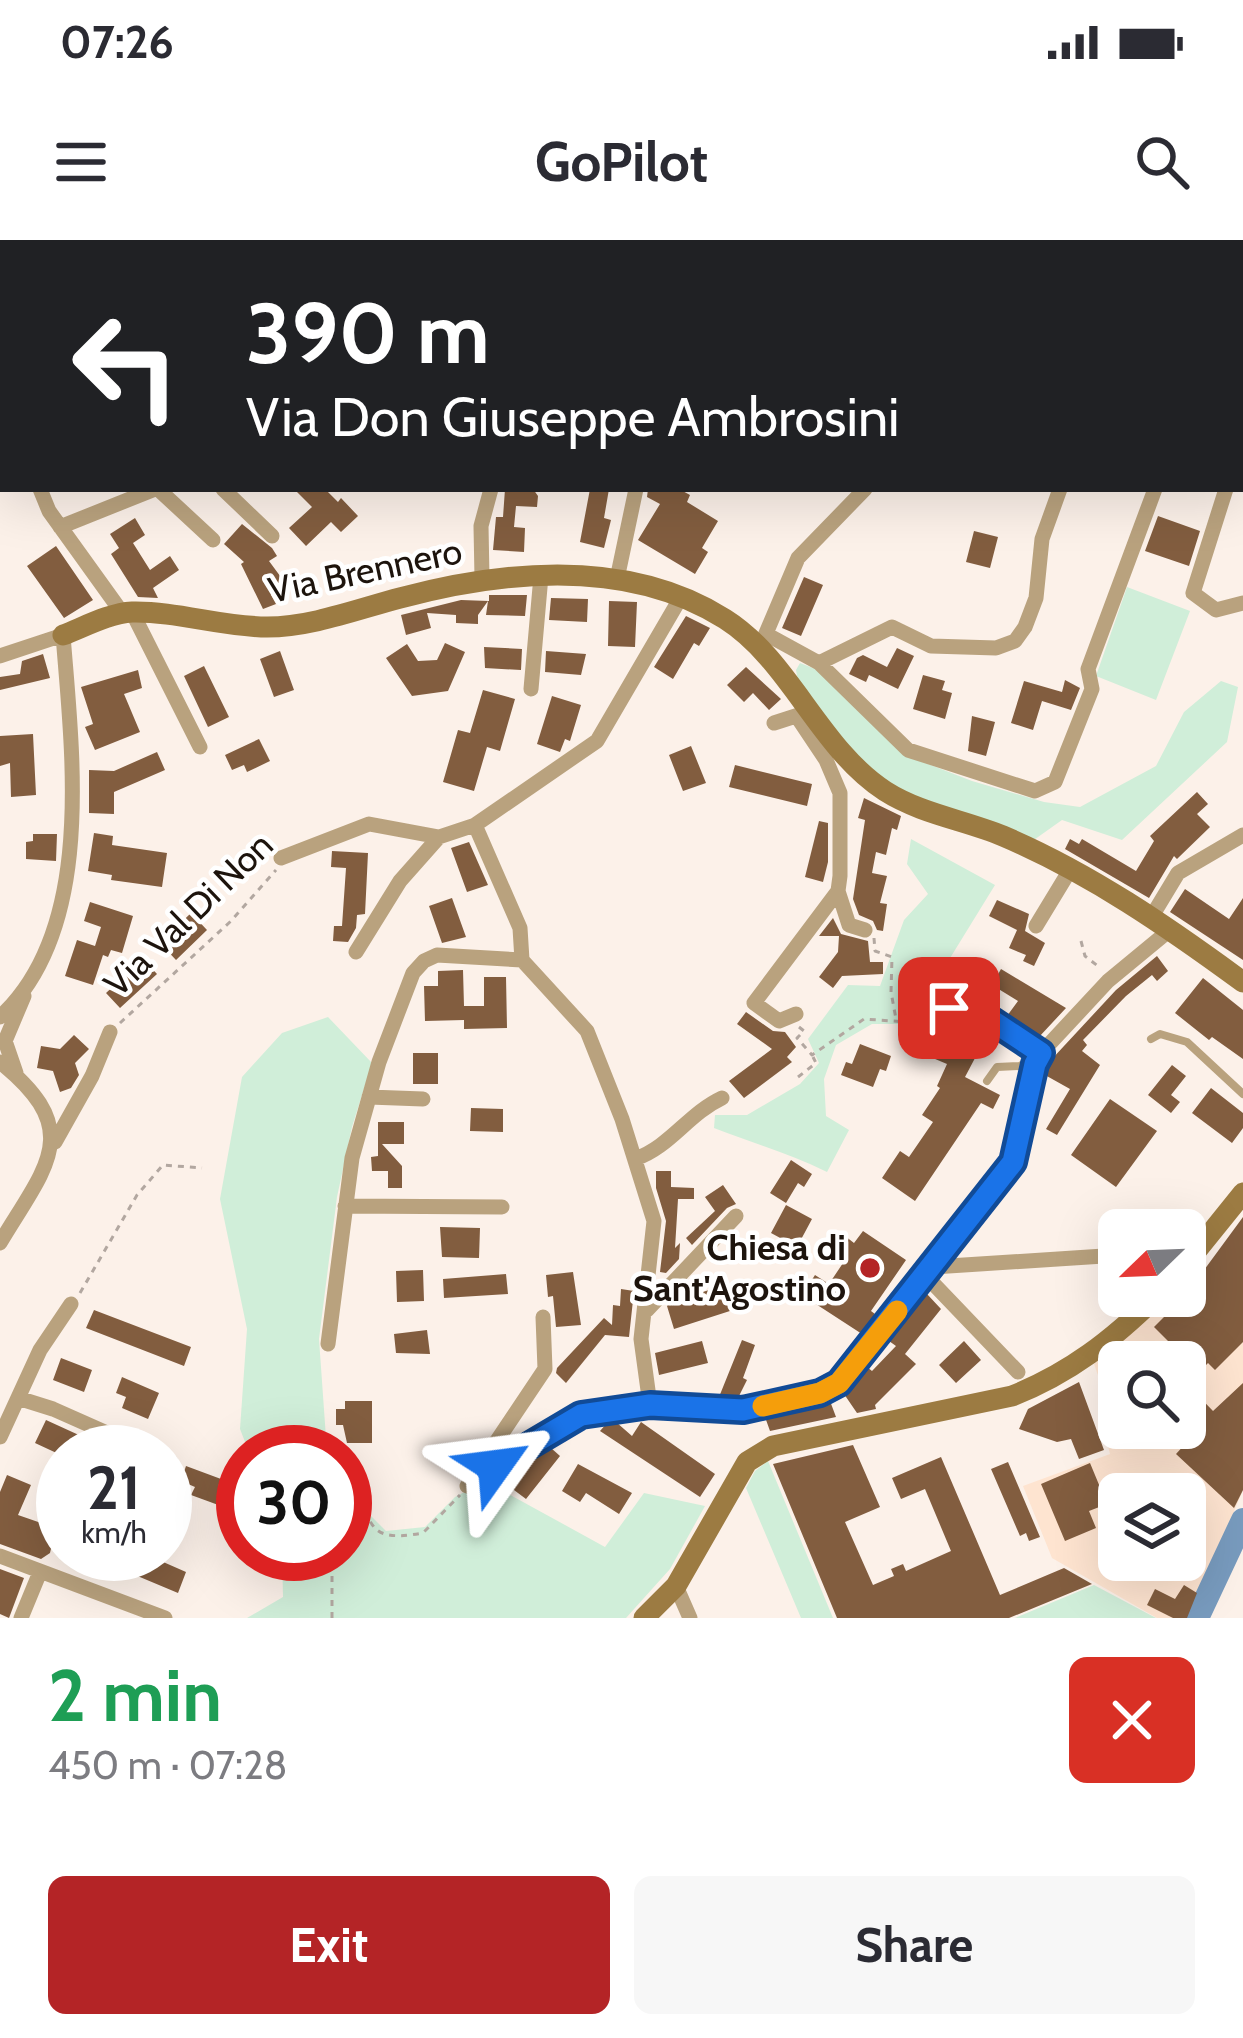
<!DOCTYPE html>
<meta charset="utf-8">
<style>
body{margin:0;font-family:Cabin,sans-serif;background:#f7f7f7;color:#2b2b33;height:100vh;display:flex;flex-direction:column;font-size:45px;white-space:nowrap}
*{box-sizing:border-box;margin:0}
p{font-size:39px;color:#7c7c81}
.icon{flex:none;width:66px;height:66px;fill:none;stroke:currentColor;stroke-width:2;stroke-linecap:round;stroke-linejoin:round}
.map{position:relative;height:1378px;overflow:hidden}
.details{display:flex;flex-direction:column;background:#fff;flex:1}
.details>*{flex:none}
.guide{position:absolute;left:0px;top:0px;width:1245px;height:252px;box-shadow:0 12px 48px #0002;background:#202124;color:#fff;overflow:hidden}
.needle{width:78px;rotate:247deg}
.buttons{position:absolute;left:1098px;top:969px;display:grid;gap:24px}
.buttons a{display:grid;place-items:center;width:108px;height:108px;border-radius:18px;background:#fff;box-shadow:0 12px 48px #0002;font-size:60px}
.speed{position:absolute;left:36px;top:1185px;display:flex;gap:24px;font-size:60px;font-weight:700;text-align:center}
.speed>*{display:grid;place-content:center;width:156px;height:156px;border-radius:50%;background:#fff;box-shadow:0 12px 48px #0002;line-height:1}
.speed small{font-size:30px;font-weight:400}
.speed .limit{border:18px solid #d22;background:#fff;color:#111}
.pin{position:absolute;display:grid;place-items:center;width:102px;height:102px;color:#fff;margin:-51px;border-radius:24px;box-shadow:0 6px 18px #0006}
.me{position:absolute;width:132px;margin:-66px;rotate:59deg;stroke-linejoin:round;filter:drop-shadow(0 0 9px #0008)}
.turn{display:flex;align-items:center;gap:42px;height:252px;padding:0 48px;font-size:54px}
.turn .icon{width:156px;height:156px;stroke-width:2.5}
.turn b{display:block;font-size:84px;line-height:102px}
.round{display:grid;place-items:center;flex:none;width:126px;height:126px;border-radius:18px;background:#f7f7f7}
.overview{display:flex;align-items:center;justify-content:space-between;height:204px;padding:0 48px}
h1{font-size:72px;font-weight:700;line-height:90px;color:#1e9e55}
.primary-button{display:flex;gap:24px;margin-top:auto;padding:24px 48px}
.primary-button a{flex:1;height:138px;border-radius:18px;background:#b42426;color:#fff;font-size:48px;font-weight:700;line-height:138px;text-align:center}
.primary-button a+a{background:#f7f7f7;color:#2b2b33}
.status{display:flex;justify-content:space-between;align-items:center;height:84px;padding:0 60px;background:#fff;direction:ltr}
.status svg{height:33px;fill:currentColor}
header{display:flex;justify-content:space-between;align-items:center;height:156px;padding:0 48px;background:#fff;font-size:54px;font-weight:700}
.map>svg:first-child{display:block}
.built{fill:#fee4d0;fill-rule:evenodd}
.green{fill:#d0eed9}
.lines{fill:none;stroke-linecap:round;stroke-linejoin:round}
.river{stroke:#789bbe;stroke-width:24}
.building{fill:#825d3f}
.path{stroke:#b2a7a0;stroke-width:3;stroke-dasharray:6 6;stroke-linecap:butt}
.lane{stroke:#b9a27e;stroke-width:8}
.street{stroke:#b9a27e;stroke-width:15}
.secondary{stroke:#9c7b42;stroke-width:21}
.route-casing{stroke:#114b97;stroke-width:30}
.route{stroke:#1a73e8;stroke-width:21}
.slow{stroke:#f59e0b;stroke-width:21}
.poi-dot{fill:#b42426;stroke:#fff;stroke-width:4.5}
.labels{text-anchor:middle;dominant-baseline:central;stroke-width:9;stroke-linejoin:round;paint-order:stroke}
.street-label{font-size:36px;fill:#1d140d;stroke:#fff}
.poi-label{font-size:36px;font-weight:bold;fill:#1d140d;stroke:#fff;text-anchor:end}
</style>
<div class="status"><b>07:26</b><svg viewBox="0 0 49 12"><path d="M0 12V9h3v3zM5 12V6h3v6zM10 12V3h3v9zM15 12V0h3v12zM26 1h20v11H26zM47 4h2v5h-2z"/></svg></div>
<header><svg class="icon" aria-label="menu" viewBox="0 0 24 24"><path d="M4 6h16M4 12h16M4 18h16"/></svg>GoPilot<svg class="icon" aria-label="search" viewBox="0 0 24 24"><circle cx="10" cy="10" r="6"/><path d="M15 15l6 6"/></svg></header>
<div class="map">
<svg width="1243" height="1378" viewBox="0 0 1243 1378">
<rect width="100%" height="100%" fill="#fcf1e9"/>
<path class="built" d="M1196,1024l47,49v177l-54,128h-32l-105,-60 -29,-72 87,-32 -5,-19 12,-6 -23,-65 76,-68h15v-18zM1119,1122h66v66h-66zM1119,1254h66v66h-66z"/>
<path class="green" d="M1127,347l63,24 -34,89 -60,-24z
M800,423l18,7 87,85 67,26 72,21 36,5 76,-41 28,-54 37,-31 17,6 -11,55 -105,98 -60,-20 -31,22 -140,-56 -41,-33 -52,-72 -2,-11z
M911,599l84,46 -56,91 -2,10 7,14 -40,24h-32l-36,21 -12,34 2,37 23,14 -22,42c-36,-18 -75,-29 -113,-44l1,-13h32l53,-31 19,-21 -11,-24 40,-54 32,1 24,-66 24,-26 -21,-30z
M328,777l44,46 -20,64 -15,70 -18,142 8,113h-78l-9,-23 7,-100 -27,-130 22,-122 40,-44z
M768,1221l65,157h-32l-55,-130 9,-17z
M485,1241l120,66 39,-54 61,13 -35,63 -44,49h-379l36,-21 -1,-43h63v-51l18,5 23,23 39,-4 30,-30z
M1094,1345l62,33h-141z"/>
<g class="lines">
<path class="river" d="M1197,1378l46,-98"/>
</g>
<path class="building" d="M294,249h31l13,13 3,-4 17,18 -17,16 -10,-10 -25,24 -17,-18 23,-21z
M505,249h28l5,7 -1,11 -21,-1 -2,21 11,1 -1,24 -31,-2 3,-33h7z
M590,249h19l-5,29 7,2 -7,28 -24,-6z
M648,249h31l11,6 -3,7 31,19 -16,27 6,4 -13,22 -57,-34 22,-36 -13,-7z
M1158,276l42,15 -11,35 -44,-15z
M135,278l10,17 -12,8 17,27 20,-14 9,14 -26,18 5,10 -20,-1 -27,-43 8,-6 -9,-14z
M242,284l30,24 5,8 -8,5 17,23 -15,11 5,9 -13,5 -22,-45 3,-2 -20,-18z
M974,291l24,6 -8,31 -24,-6z
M56,306l37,54 -29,18 -37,-52z
M804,337l19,8 -22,51 -19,-8z
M489,355h38l-2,21 -39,-1 2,-14 -10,14v9l-22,-1v-8l-29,-2 4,15 -25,7 -5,-20 60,-15 28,1z
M551,358l37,1 -1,23 -38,-2z
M609,361l28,1 -2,45 -27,-1z
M686,376l24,12 -11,18 -5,-3 -21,36 -19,-12z
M445,403l20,9 -17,39 -36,5 -26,-38 21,-14 11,17 19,-1z
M484,407l38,2 -1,21 -36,-2z
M897,408l17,8 -16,33 -29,-14 -3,7 -17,-8 8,-16 6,-3 24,12z
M280,411l14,39 -20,7 -14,-38z
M546,411l40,3 -5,21 -36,-3z
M43,414l7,24 -50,12v-13l20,-3 2,-13z
M204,426l25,51 -21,10 -24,-51z
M746,427l35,32 -12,11 -16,-17 -9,9 -17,-17z
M138,430l4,18 -18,6 16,38 -45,18 -10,-23 8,-3 -12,-37z
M923,435l22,6 -3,9 10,3 -7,26 -32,-10z
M1065,440l15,8 -9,22 -29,-9 -9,29 -22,-7 13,-42 38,11z
M483,450l32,9 -15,52 -13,-4 -13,44 -31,-9 15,-52 12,3z
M552,456l29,9 -11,36 -5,-2 -5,13 -23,-8z
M972,476l23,6 -9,34 -18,-5z
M33,494l3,61 -25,2 -1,-34 -10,3v-30z
M259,499l11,22 -23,11 -3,-7 -12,5 -7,-15z
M691,506l15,37 -23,8 -14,-36z
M157,512l8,18 -51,22v22l-25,-1v-43l25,1z
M735,525l77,19 -5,22 -78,-19z
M1197,552l11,12 -11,10 13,13 -33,32 -3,-3 -25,42 -84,-49 5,-10 9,5 3,-5 54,32 18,-30 -4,-5z
M864,558l37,18 -4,14 -5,-2 -6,27 -10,-3 -4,21 15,3 -7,27 7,1 -4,27 -6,-1 -4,-9 -14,-6 -6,-16 12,-79 -7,-2z
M819,581l9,2v39l-5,20 -18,-5z
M94,593l19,3 -1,9 55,8 -5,34 -51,-7 1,-5 -24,-4z
M33,594h24l-1,27 -30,-2v-17l7,-1z
M469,602l19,43 -21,7 -16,-44z
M332,611l36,2 -3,61 -8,1 -1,13 -8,14 -15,-1 1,-15h8l4,-58 -15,-1z
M1185,649l44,30 14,-21v62l-73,-48z
M452,658l14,39 -24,6 -13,-37z
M997,660l32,14 -4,17 20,12 -11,23 -11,-5 3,-6 -17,-7 8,-18 -28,-14z
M90,662l43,14 -11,37 -11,-3 -3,7 -5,-2 -10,30 -28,-9 12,-36 18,6 6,-19 -17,-6z
M191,673l16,17 -31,30 -16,-17z
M833,678l8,16 27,7 2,21h13v12l-41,2 -9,12 -14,-11 19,-25 1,-16h-20z
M1157,716l11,15 -11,10 -5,-6 -26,21 -43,44 4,5 -5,6 18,14 -43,70 -11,-6 24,-40 -25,-14 6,-15 65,-70z
M143,719l14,15 -37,34 -14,-15z
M1001,729l65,39 -27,29 -32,-21 11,-15 -26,-16z
M463,730l1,36h20v-29h22l1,51 -43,1v-9l-39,1 -1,-35h14v-15z
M1203,738l40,32v49l-31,-22 -3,3 -34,-27z
M746,772l27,19 12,1 11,15 -9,10 5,5 -48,36 -15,-17 43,-32 -35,-25z
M968,778l14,10 -5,9 7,4 -19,36 35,18 -7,14 -12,-6 -66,98 -33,-23 18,-27 9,6 24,-35 -11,-7 18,-27 -3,-2 10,-22 -19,-8 9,-25 16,-11z
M74,795l15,14 -14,14 4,12 -8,13 -11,4 -7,-21 -16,-3 4,-22 19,3z
M860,804l31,12 -5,15 -6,-2 -7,18 -32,-12 5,-13 6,2z
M413,813h25v31h-25z
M1172,825l14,11 -15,19 9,7 -9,11 -23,-18z
M1211,848l32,25v15l-11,15 -40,-30z
M1110,859l47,32 -41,56 -45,-32z
M471,868l32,1v23l-33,-1z
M378,882h26v22h-22l20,22v22h-14v-17h-16l-1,-14 7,-1z
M791,920l21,14 -8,13 -6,-4 -12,20 -16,-10z
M656,931h15v16l23,1v11h-16l-3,49 5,-5 -1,16 -13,14 -6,-1 6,-51 -10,-33z
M723,945l13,19 -9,4 -35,37 -6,-7 29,-27 -10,-14z
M786,965l26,14 -15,28 -26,-14z
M1243,977v125l-28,28 -7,-7 -9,9 -45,-45 31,-31z
M440,987l40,1 -1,30 -37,-1z
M863,991l43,29 -35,51 4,3 -13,20 -60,-39 13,-20 14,9 14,-21 -11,-8 -1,-9 6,-8 8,-2 9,7z
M423,1030l1,31 -27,1 -1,-31z
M573,1032l8,53 -25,2 -3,-31 -5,1 -2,-22z
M506,1034l2,20 -64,4 -1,-19z
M725,1045l8,25 -59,19 -7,-23 4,-4z
M621,1049l13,2 -5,46 -24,-2 -39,48 -10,-10 1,-5 47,-50 8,7 1,-20 7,1z
M927,1054l14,15 -36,45 11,10 -41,41 1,4 -19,4 -13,-19 23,-27 5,4 24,-25 -7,-5z
M94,1070l97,37 -7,19 -98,-38z
M427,1090l3,24 -34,-1 -2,-19z
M742,1100l13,5 -12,33 4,2 -9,18 -19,-1z
M702,1101l6,22 -49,12 -4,-22z
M964,1101l17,19 -25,23 -17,-18z
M61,1118l31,12 -8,22 -31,-12z
M122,1137l37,16 -11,26 -26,-11 4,-11 -10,-4z
M1079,1142l25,68 -25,9 -8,-20 -14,3 -38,-13 9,-20z
M1185,1142l28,29 30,-28v107l-9,18 -58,-54 22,-24 -13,-12z
M345,1161h27v42h-25l-4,-18h-7v-16h9z
M830,1161l6,16 -66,14 -5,-14z
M46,1180l70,32h-53v4l-28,-13z
M616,1182l16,14 9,-14 74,52 -15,23 -100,-66 7,-8z
M853,1205l27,62 -35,15 28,63 21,-9 -3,-7 12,-5 3,7 45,-20 -26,-62 -24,10 -9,-21 49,-21 59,138 64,-27 28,16 -83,34h-172l-64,-154z
M551,1208l9,8 -34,43 -16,-12 20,-26z
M1008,1222l32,75 -11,4 -3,-8 -6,3 -29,-67z
M1090,1223l17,41 -18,7 7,17 -31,13 -24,-57z
M578,1224l54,29 -13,21 -33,-21 -6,9 -18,-11z
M186,1226l35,13 -3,8 20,7 -6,16 -41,-15 4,-8 -14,-6z
M7,1235l24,10 -13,30 26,9 19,-46v39l-4,-2 -9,38 -9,6 -41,-15v-52z
M85,1314h60l41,18 -8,21z
M0,1329l24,9 -15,40 -9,-4z
M1184,1345l13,8 -10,25h-14l-26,-13 8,-16 20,10z"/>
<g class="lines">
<path class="path" d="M874,698l1,13 17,6 -1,35 5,27
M1081,701l4,15 14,11
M120,783l111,-102 45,-51
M799,787l5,4 -7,7 15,17 52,-36 43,3
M798,837l18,-14 -3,-6
M80,1053l57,-98 26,-30 39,3
M345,1257c37,17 12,48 78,36l37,-38
M332,1378v-64"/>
<path class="lane" d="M1151,799l9,-5 27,8 56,52
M987,841l10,-14 23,-1 15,-9"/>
<path class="street" d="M18,0l1,3
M374,0l1,3
M546,0l1,3
M632,0l3,3
M865,0l5,3
M968,0l5,3
M444,3l4,-3
M590,3l2,-3
M1035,3l1,-3
M1067,3l6,-3
M0,196l3,1
M40,249l9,22 74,103
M158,249l55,51
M223,249l49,47
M1226,249l-33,104 23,17 27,-7
M60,287l95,-38
M482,338l-1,-52 10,-37
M617,339l19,-90
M132,372l68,135
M766,394l53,29 73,-36 39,19 65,2 19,-7 10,-14 11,-29 6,-59 18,-50
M764,398l34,-80 67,-69
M0,416l63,-21c9,117 33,294 -63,382
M819,423l89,87 127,41 20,-9 37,-93 -4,-20 67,-180
M531,449l10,-113
M774,483l31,-10
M475,585l45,103 2,32
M281,618l88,-34 70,13 36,-12 122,-84 84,-144
M838,651l11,34 16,5
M1152,676l26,-43 65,-38
M1036,686l34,-56
M356,712l44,-71 39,-44
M796,774l-17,7 -25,-18 84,-112 2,-15v-83l-14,-33 -28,-42
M915,793l34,-25 22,-2 70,47
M0,822c86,69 46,104 0,181
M16,833l-11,-32 19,-45
M369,857l54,2
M55,902l37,-66 18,-44
M635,919c35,-12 53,-45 87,-61
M345,966l157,1
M933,1027l186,-12
M926,1036l92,96
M647,1070l89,-94
M328,1104l24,-186 27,-96 34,-89 11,-12 13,-6 85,5 65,71 35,88 32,102 -13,118 9,66
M18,1158l35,11 97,43
M0,1197l40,-87 31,-46
M165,1219l6,3
M472,1238l73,-109 -2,-52
M467,1246l114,-71 69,-10 93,5 77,-17 19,-10 174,-220 22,-99 6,-11 67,-72 63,-52
M0,1316l165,62
M676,1346l14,32
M21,1378l19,-46"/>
<path class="secondary" d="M63,395c21,-8 47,-22 69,-23 45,-1 90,15 135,15 44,0 91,-18 133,-29 105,-28 229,-40 325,21 65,41 94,129 160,172 36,23 80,29 118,45 87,37 165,91 240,146
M1185,1025l58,-72
M644,1378l32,-32 71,-124 26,-16 239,-50c58,-23 100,-56 145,-100"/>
</g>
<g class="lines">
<defs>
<path id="route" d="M495,1226l86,-51 69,-10 93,5 77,-17 19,-10 174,-221 22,-98 6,-11 -71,-47 -21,2"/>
</defs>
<use href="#route" class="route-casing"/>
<use href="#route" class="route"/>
<path class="slow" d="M763,1166l57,-13 19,-10 58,-72"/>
</g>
<circle class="poi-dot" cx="870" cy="1028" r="12"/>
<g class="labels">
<g class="street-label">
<text transform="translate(365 330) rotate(-12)">Via Brennero</text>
<text transform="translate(188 674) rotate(-44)">Via Val Di Non</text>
</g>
<g class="poi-label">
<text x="846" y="1007">Chiesa di<tspan x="846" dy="41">Sant'Agostino</tspan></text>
</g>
</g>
</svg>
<div class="buttons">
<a><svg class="needle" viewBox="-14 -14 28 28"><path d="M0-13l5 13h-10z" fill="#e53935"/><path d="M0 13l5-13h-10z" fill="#7c7c81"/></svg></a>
<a><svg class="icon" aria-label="search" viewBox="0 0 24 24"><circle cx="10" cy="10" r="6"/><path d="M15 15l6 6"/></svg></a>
<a><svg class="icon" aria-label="layers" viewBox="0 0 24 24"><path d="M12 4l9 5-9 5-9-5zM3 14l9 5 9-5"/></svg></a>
</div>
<div class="speed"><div>21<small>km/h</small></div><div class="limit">30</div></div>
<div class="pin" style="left:949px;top:768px;background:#d93025"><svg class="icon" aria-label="arrive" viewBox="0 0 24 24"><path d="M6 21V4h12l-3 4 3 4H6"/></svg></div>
<svg class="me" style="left:495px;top:1226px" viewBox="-20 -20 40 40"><path d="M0-17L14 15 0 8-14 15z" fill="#1a73e8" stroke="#fff" stroke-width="4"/></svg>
<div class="guide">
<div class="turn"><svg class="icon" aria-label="left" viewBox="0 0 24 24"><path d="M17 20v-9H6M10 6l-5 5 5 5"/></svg><div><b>390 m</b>Via Don Giuseppe Ambrosini</div></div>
</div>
</div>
<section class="details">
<div class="overview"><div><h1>2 min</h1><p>450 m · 07:28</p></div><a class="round" style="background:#d93025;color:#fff"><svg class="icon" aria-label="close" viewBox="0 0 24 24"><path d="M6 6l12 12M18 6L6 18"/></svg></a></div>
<div class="primary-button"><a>Exit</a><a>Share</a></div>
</section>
